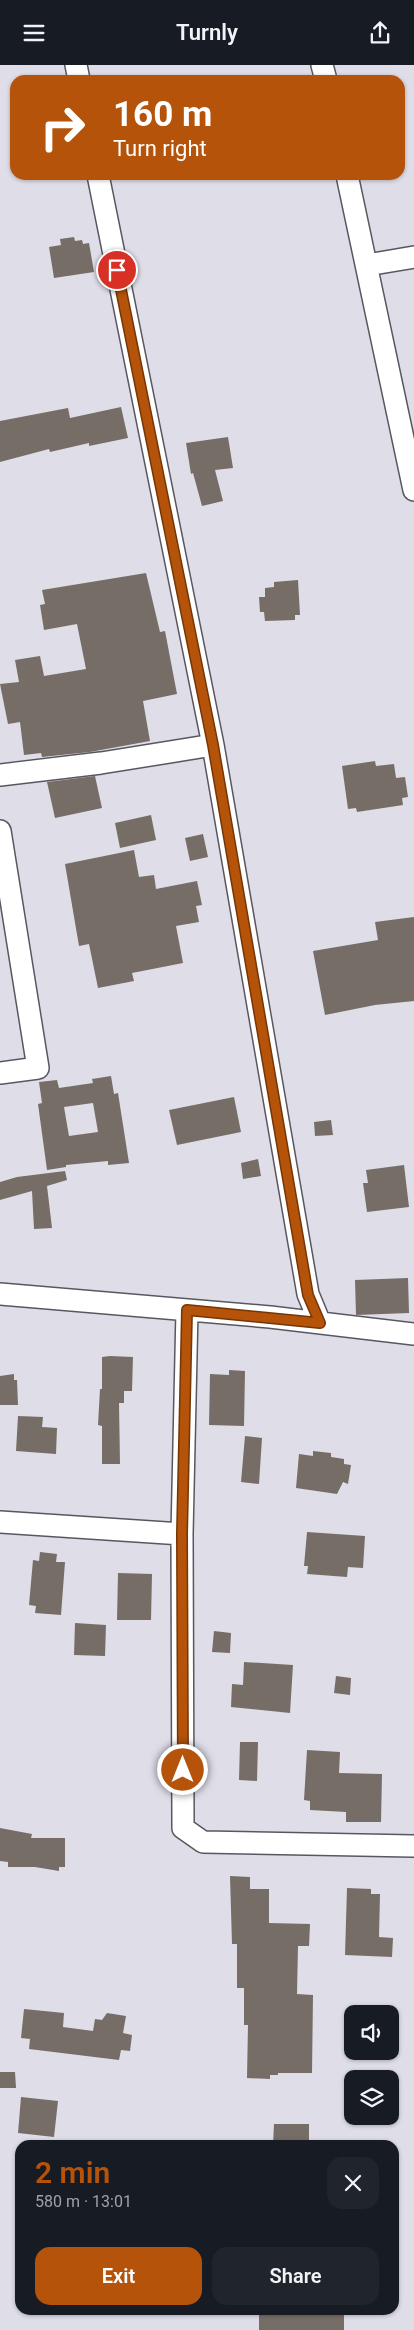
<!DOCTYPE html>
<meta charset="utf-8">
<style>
body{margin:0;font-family:Roboto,sans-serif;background:#20242c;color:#f1f3f6;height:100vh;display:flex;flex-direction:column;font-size:19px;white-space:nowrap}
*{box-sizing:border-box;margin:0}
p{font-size:16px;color:#9ea1a6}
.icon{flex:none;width:28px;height:28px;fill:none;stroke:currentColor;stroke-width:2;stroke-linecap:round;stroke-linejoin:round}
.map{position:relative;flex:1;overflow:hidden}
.drawer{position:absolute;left:15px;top:2075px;width:384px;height:175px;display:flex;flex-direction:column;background:#171b24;border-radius:15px;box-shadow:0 1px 4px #0004}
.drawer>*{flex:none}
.top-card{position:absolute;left:10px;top:10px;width:395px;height:105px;border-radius:15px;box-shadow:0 1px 4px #0004;background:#b45309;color:#fff;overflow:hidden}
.tools{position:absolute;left:344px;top:1940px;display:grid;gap:10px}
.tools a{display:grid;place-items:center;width:55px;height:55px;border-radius:10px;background:#171b24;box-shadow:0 1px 4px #0004;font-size:25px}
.pin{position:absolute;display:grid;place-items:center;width:42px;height:42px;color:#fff;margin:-21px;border:2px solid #fff;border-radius:50%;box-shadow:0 1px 5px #0007}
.me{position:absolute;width:55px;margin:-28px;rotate:0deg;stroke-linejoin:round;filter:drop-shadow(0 0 4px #0008)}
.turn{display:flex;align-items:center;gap:18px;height:105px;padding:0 20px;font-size:22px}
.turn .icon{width:65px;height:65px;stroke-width:2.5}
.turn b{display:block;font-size:35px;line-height:42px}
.round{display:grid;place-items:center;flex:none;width:52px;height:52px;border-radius:15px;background:#20242c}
.head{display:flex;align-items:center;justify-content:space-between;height:85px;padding:0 20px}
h1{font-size:30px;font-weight:600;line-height:38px;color:#b45309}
.action{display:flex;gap:10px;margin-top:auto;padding:10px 20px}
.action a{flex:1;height:58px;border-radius:15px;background:#b45309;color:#fff;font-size:20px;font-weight:600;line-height:58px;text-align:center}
.action a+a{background:#20242c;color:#f1f3f6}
header{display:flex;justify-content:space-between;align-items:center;height:65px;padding:0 20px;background:#171b24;font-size:22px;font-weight:600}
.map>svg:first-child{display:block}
.building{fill:#766d66;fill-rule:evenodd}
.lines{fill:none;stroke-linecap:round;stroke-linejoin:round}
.minor-casing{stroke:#585760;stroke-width:24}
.minor{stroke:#fff;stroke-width:21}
.route-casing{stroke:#753606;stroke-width:12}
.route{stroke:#b45309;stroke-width:9}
</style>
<header><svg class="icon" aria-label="menu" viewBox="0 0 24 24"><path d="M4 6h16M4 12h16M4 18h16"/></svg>Turnly<svg class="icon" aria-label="share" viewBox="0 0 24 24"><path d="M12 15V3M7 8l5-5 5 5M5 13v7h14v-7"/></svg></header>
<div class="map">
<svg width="414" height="2265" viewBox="0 0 414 2265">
<rect width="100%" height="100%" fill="#dedde8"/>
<path class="building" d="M74,172l1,4 7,-1 1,4 6,-1 5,29 -40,6 -5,-31 12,-2 -1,-6z
M121,342l7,31 -39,8v-3l-39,9 -1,-3 -49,13v-41l68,-13 2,10z
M228,372l5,31 -18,2 8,31 -21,5 -9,-33 -2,1 -5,-31z
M146,508l14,59 5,-1 12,63 -34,7 7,40 -60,11 -48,5 -1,-4 -17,2 -4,-33 -12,2 -8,-40 19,-2 -4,-22 25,-4 4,20 42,-7 -9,-45 -33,6 -4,-25 5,-1 -3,-14z
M298,515l2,35h-5v5l-30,1 -1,-9h-4l-1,-15h6v-9l9,-1v-5z
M375,696l1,5 18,-2 2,14 9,-1 3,20 -6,1 1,7 -46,7 -1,-4 -8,1 -6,-43z
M95,711l7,32 -47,10 -8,-36z
M151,750l5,25 -36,8 -5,-25z
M203,769l5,23 -18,4 -5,-23z
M134,785l5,27 15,-2 2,14 41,-8 5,24 -6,1 3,16 -23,4 7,37 -51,10 2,8 -36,7 -9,-44 -10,2 -14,-82z
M414,852v84l-39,4 -50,10 -12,-64 65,-11 -3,-18z
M111,1011l3,18 4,-1 11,70 -21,2v-4l-42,4v2l-19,3 -9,-66 4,-1 -3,-21 18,-2 2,8 34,-5 -1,-4zM93,1038l5,29 -29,4 -5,-29z
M234,1032l7,35 -64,13 -8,-35z
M331,1055l2,15 -18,1 -1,-14z
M258,1094l3,17 -18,3 -2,-16z
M404,1100l5,42 -42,5 -4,-29h5l-2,-13z
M65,1106l2,9 -20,6 5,42 -18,1 -2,-38 -32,9v-18l17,-5z
M408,1213l1,35 -53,2 -1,-35z
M110,1291l23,1 -1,34h-8v12h-5l1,61h-18v-38l-4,-1 2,-36h2v-32z
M229,1305l16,1 -1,55 -35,-1 1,-51 19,1z
M14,1309v6h3l1,25h-18v-29z
M18,1351l25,1 -1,10 15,1 -1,26 -40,-3z
M245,1371l17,2 -3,46 -18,-2z
M313,1386l18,2v4l13,2v5l7,1 -3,19 -5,-2 -6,12 -41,-6 3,-34 14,2z
M307,1467l58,4 -2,32 -15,-1 -1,10 -40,-3 1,-8h-4z
M40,1487l17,2 -1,8h9l-4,53 -26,-2 1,-7 -7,-1 4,-45 6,1z
M118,1508l34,1 -1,46h-34z
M75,1558l31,2 -1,31 -31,-1z
M214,1566l17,2 -1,20 -18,-1z
M244,1597l49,3 -3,48 -59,-6 1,-23 11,1z
M336,1611l15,2 -1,17 -16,-2z
M240,1677h18l-1,39 -18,-1z
M307,1685l33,2 -1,21 43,1 -1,48h-35v-10l-36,-2v-9l-6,-1z
M0,1763l32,6 -1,4h34v29h-6v4l-24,-4h-27v-5l-8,-1z
M230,1811l20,1v12h19v34l41,1 -1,22h-11l-1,48 16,1 -1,78h-34v2h-8v4l-23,-1 1,-53h-4v-37h-7v-44h-5z
M347,1823l24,1v5h9l-1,43 14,1 -1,19 -47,-2z
M24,1944l40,4 -1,14 30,4 2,-12 7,1 5,-7 19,3 -3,17 9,2 -2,16 -9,-1 -2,10 -90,-11 1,-10 -9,-1z
M0,2007h15l1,16h-16z
M21,2032l37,4 -4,36 -36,-4z
M274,2059h35v21h-36z
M259,2245h85v20h-85z"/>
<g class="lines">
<defs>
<path id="minor" d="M76,0l3,15
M322,0l4,15
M98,110l115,570 95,549 12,29
M347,110l67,315
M367,200l47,-8
M0,710l101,-12 112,-18
M0,766l38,237 -38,5
M0,1229l270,23 144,17
M187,1245l-5,224 1,294 20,14 210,4
M0,1457l182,12"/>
</defs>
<use href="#minor" class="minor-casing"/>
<use href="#minor" class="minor"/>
</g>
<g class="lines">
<defs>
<path id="route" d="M117,205l96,475 95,550 12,28 -133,-13 -5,224 1,236"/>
</defs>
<use href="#route" class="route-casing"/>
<use href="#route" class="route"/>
</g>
</svg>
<div class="tools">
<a><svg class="icon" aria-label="sound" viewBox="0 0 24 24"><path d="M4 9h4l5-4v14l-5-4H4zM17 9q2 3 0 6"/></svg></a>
<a><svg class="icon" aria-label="layers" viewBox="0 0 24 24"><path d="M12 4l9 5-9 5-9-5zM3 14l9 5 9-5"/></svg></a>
</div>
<div class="pin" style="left:117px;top:205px;background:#d93025"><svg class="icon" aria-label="arrive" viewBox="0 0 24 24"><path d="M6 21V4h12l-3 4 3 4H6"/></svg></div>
<svg class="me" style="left:183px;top:1705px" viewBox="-20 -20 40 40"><circle r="17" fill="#b45309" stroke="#fff" stroke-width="3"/><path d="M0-11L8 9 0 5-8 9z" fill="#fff"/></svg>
<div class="top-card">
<div class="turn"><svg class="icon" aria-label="right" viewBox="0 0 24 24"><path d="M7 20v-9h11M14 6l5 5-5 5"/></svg><div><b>160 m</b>Turn right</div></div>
</div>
<section class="drawer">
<div class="head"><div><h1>2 min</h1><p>580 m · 13:01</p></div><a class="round"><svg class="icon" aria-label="close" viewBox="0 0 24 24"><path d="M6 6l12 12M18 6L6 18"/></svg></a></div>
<div class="action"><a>Exit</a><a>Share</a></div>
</section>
</div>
